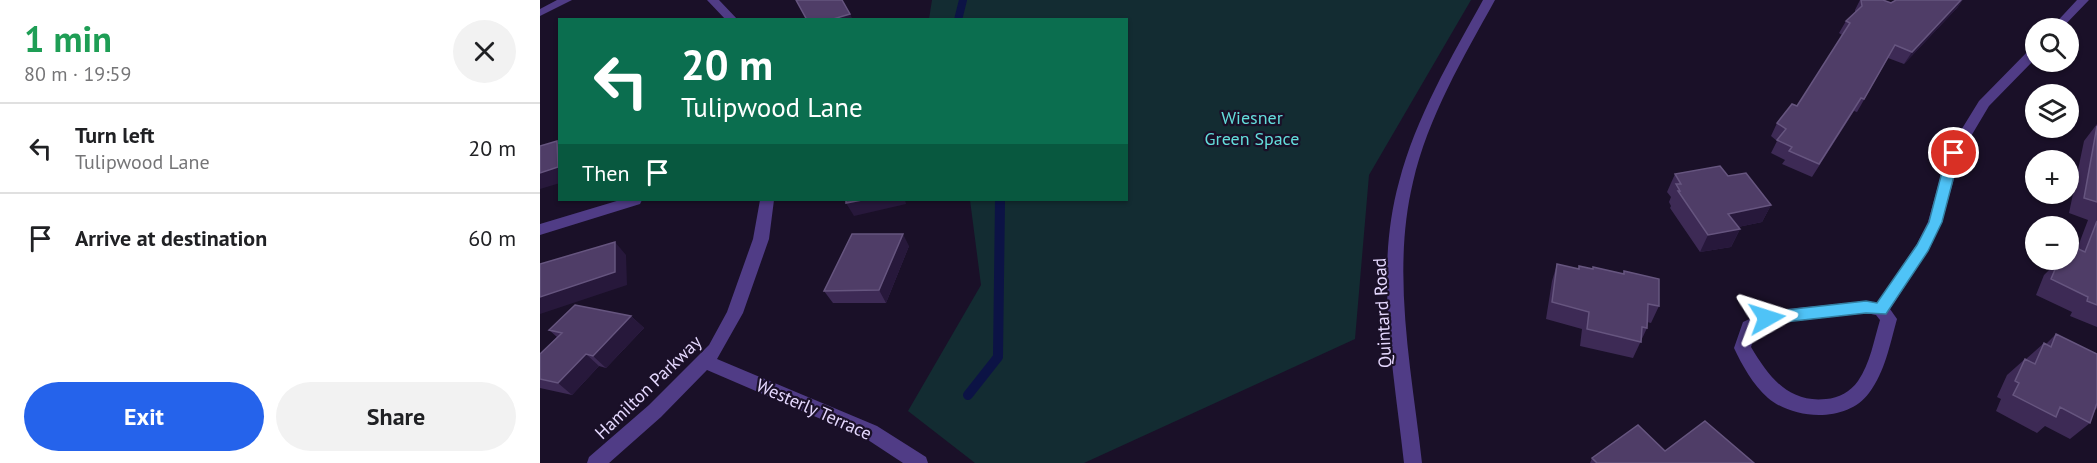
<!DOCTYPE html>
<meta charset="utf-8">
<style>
body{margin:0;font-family:"PT Sans",sans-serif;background:#f2f2f2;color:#202124;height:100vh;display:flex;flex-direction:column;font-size:22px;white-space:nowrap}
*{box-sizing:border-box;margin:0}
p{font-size:20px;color:#757577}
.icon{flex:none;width:33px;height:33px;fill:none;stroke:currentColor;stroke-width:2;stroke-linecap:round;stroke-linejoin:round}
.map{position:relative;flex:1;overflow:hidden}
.panel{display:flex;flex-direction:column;background:#fff;width:540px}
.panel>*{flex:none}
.top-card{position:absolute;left:18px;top:18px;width:570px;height:183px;border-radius:0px;box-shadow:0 2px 4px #0004;background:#0b6e4f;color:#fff;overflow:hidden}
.buttons{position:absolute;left:1485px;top:18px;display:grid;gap:12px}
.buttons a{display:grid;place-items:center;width:54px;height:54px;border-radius:50%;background:#fff;box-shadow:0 2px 4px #0004;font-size:30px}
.pin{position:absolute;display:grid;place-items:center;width:51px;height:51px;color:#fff;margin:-26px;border:3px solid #fff;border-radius:50%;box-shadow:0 2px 6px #0007}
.me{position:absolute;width:66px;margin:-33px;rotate:84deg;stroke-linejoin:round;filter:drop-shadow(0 0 4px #0008)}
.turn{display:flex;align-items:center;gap:21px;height:126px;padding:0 24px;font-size:27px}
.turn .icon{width:78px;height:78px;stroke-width:2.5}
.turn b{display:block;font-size:42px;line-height:51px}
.then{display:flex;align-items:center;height:57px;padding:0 24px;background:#0003;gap:12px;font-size:22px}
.round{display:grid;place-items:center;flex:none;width:63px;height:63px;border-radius:32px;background:#f2f2f2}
.overview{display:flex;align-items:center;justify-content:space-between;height:102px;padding:0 24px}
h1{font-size:36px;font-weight:700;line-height:45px;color:#1e9e55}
.cta{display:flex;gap:12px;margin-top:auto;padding:12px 24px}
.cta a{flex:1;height:69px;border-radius:36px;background:#2563eb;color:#fff;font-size:24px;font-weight:700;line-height:69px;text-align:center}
.cta a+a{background:#f2f2f2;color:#202124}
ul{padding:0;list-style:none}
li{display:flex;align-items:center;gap:18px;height:90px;padding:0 24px;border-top:2px solid #e0e0e0}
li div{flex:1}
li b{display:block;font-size:22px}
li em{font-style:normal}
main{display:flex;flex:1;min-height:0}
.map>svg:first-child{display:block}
.green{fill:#132c32}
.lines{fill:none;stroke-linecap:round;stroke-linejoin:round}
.stream-far1{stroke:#0c1345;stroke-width:8}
.stream{stroke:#0c1345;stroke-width:10}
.minor{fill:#503c86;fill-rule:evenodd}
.wall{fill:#3d2a55}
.shaded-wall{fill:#27183b}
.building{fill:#4f3d67;stroke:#66557f;stroke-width:1.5}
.route{fill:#4fc3f7;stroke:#337fa1;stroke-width:1.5}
.labels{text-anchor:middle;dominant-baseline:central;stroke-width:4.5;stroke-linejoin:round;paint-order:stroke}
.park-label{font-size:18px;fill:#64dedc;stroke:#1a1028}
.street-label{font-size:18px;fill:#e5d8fe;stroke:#1a1028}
</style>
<main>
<section class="panel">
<div class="overview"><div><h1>1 min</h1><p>80 m · 19:59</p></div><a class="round"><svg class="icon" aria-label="close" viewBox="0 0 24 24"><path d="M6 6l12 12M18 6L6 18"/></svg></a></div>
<ul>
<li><svg class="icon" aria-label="left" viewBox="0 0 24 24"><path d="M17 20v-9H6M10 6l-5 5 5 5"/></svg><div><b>Turn left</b><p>Tulipwood Lane</p></div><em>20 m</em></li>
<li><svg class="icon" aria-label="arrive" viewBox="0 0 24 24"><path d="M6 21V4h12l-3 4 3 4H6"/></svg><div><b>Arrive at destination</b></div><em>60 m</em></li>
</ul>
<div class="cta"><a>Exit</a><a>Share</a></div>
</section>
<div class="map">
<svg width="1557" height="463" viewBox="0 0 1557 463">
<rect width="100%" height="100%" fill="#1a1028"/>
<path class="green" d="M392,0h539l-102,175 -14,164 -271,124h-109l-67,-52 73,-126 -11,-85h156v-180l-197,-1z"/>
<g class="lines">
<path class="stream-far1" d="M418,20l5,-20"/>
<path class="stream" d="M428,395l30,-38 2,-156"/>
<path class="minor" d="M17,0h15l-32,16v-7z
M167,0h12l19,20h-12z
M943,0h12c-32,58 -67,117 -82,182 -22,92 -1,190 9,281h-18c-10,-92 -30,-191 -5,-281 17,-65 52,-124 84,-182z
M1537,0h12l-27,28h-11z
M1492,47h4v11l-47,48 -28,47 -19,69 -14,29 -38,58 7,10c-7,25 -12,53 -28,74 -22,30 -75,27 -101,5 -15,-13 -26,-33 -34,-50l9,-26 24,-11 99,-10 11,2 40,-59 11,-22 19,-69 32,-52zM1326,313l10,2 4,5c-6,20 -10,44 -22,61 -8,11 -19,17 -32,18 -38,4 -57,-22 -75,-52l5,-16 14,-7z
M80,200h22l-2,4 -100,31v-11z
M220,200h14l-5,39 -26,74 -26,46 160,67 49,31 2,6h-25l-38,-25 -158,-68 -46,47 -52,46h-22l2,-6 60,-52 60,-60 18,-33 26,-73z"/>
</g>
<path class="wall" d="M1320,0h23l8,3 70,-1 -4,6 -53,56 -16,-6 -31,54 -3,-1 -42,66 -30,-13 3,-4 -14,-7 6,-12 -6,-5 6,-13 20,-17 45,-71 -3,-2 7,-12 9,-8v-3z
M1557,124v203l-27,-11 2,-4 -36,-17 8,-20 15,-15h9v-7l6,-6 3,2 11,-29 -19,-7 15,-72z
M1135,174l53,2 43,29 -9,17 -24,5 2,2 -9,18 -31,5 -30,-44 1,-2 -2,-4 2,-5 -4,-5z
M369,246l-23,57h-53l-9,-12z
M1017,264l21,5 1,-3 14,3v-2l30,7 1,-3 35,35 -8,17 -4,-1v6l-14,30 -53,-12 2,-17 -36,-10 6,-38z
M91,316l13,12 -38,40 -7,-2 -27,29 -32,-7v-34l17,-17 -8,-7z
M1516,334l41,20v54l-2,2 -5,13 -20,16 -25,-13 -8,7 -41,-22 5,-12 -4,-2 10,-22 18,-16h1l18,-16 2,1z
M1125,451l89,12h-164l2,-5z"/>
<path class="shaded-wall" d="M1419,0h4l-6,8 -53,56 8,-12z
M310,14l3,6h-23z
M17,141l3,3v39l-20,6v-16z
M322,200h43l1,4 -52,12 -8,-13z
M1231,205l-9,17 -43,9 9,-17z
M1200,229l-9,18 -31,5 8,-17z
M363,234l6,12 -23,57 -7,-13z
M75,242l11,13 1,30 -87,29v-17z
M91,316l13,12 -38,40 -13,-12z
M46,354l13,12 -27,29 -14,-12z"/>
<path class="building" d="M256,0h46l8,14 -20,6h-23z
M1321,0h22l8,3 5,-3h65l-49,52 -17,-7 -31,54 -3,-1 -42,66 -30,-13 3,-4 -15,-7 9,-11 -9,-6 15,-19 5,2 53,-83 -4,-2 16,-15z
M1557,126v76l-13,-4z
M17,141l1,26 -18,6v-27z
M1180,166l8,10 18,-3 25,32 -43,9 12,15 -32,6 -30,-44h2l-4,-7h5l-6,-10z
M306,200h16l-16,3z
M1557,221v84l-10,-4 1,-4 -37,-18 8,-19 9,3 6,-16 11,5z
M312,234h51l-24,56 -55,1z
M75,242v30l-75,25v-33z
M1017,264l22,5v-3l14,3v-2l31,7v-3l35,8v27l-11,-2 -1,24 -5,-1 -1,15 -54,-13 2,-17 -37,-10z
M35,305l56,11 -38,40 -7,-2 -28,29 -18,-4v-25l22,-21 -13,-3z
M1516,334l41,20v49l-7,20 -30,-16 -4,10 -43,-22 6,-12 -4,-2 10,-22 10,5 9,-21 7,4z
M1165,421l49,42h-157l-5,-5 46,-33 27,26z"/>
<path class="route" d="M1414,148l6,5 -18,69 -14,29 -42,63 -20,-1 -99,11 -5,-2 -2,-4 7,-6 99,-11 11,2 40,-58 12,-23 18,-69z"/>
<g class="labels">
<g class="park-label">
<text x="712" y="117">Wiesner<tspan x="712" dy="21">Green Space</tspan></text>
</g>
<g class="street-label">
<text transform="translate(842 313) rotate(-93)">Quintard Road</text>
<text transform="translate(108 387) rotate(-44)">Hamilton Parkway</text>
<text transform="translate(274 409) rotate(24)">Westerly Terrace</text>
</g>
</g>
</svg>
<div class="buttons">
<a><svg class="icon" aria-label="search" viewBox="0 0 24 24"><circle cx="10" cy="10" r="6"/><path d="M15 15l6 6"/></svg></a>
<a><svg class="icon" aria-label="layers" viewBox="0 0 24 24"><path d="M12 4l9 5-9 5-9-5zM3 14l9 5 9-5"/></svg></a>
<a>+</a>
<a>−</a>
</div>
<div class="pin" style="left:1414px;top:153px;background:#d93025"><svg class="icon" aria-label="arrive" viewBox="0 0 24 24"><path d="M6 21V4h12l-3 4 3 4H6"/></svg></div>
<svg class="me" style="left:1227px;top:318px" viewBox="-20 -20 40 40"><path d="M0-17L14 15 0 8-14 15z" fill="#4fc3f7" stroke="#fff" stroke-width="4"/></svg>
<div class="top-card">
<div class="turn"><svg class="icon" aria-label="left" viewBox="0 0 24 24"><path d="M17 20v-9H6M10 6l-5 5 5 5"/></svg><div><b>20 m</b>Tulipwood Lane</div></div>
<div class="then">Then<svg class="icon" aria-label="arrive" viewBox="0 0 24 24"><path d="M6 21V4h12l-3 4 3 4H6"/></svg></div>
</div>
</div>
</main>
